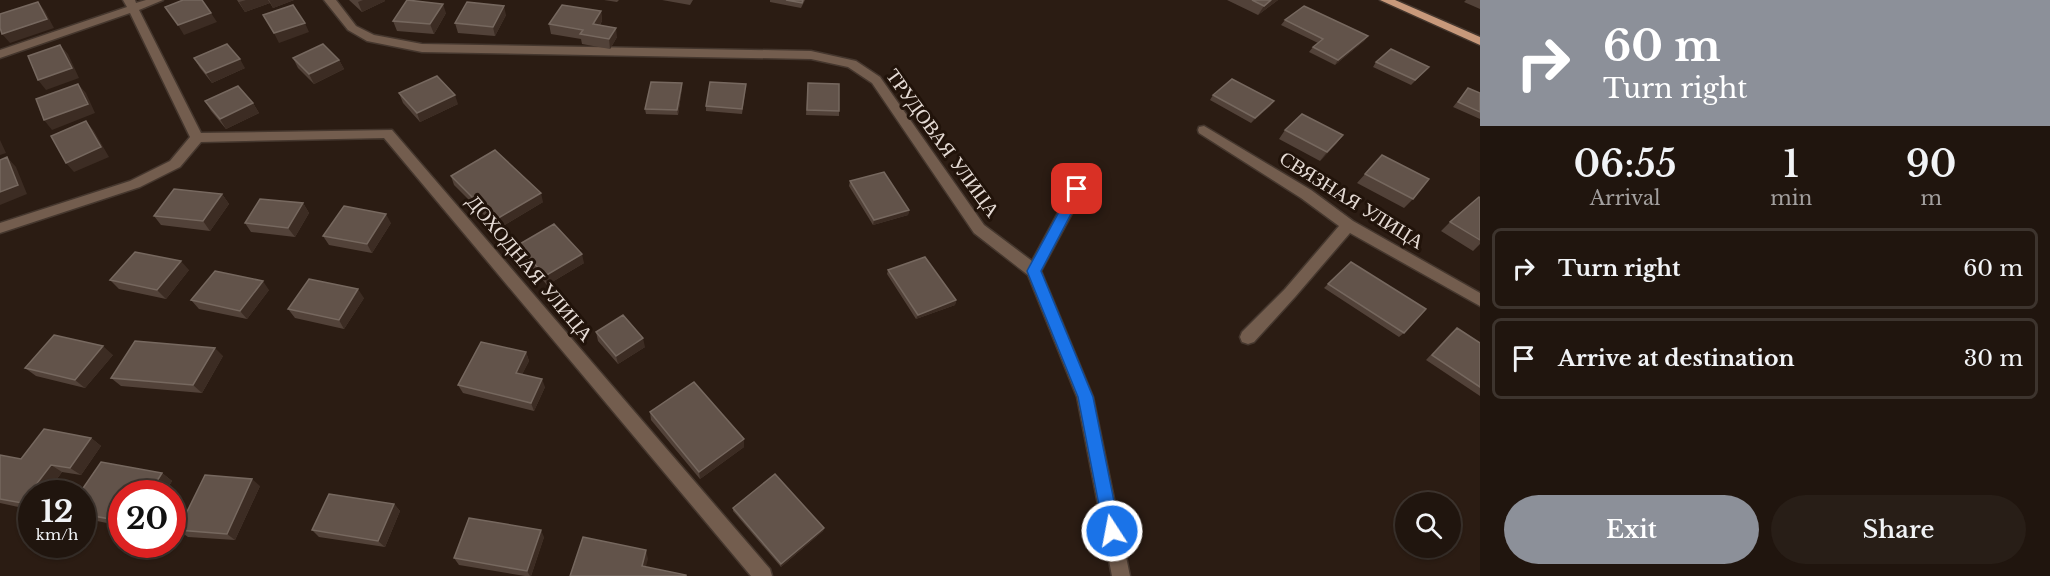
<!DOCTYPE html>
<meta charset="utf-8">
<style>
body{margin:0;font-family:"Libre Baskerville",serif;background:#281e17;color:#f1f3f6;height:100vh;display:flex;flex-direction:column;font-size:22px;white-space:nowrap}
*{box-sizing:border-box;margin:0}
p{font-size:20px;color:#a29f9e}
.icon{flex:none;width:33px;height:33px;fill:none;stroke:currentColor;stroke-width:2;stroke-linecap:round;stroke-linejoin:round}
.map{position:relative;flex:1;overflow:hidden}
.side{display:flex;flex-direction:column;background:#20150e;width:570px}
.side>*{flex:none}
.hud{background:#8c9099;color:#fff;overflow:hidden}
.buttons{position:absolute;left:1395px;top:492px;display:grid;gap:12px}
.buttons a{display:grid;place-items:center;width:66px;height:66px;border-radius:50%;background:#20150e;box-shadow:0 2px 4px #0004,0 0 0 2px #3d342e;font-size:30px}
.speed{position:absolute;left:18px;top:480px;display:flex;gap:12px;font-size:30px;font-weight:700;text-align:center}
.speed>*{display:grid;place-content:center;width:78px;height:78px;border-radius:50%;background:#20150e;box-shadow:0 2px 4px #0004,0 0 0 2px #3d342e;line-height:1}
.speed small{font-size:15px;font-weight:400}
.speed .limit{border:9px solid #d22;background:#fff;color:#111}
.pin{position:absolute;display:grid;place-items:center;width:51px;height:51px;color:#fff;margin:-26px;border-radius:12px;box-shadow:0 3px 9px #0006}
.me{position:absolute;width:66px;margin:-33px;rotate:349deg;stroke-linejoin:round;filter:drop-shadow(0 0 4px #0008)}
.turn{display:flex;align-items:center;gap:21px;height:126px;padding:0 24px;font-size:27px}
.turn .icon{width:78px;height:78px;stroke-width:2.5}
.turn b{display:block;font-size:42px;line-height:51px}
.eta{display:flex;justify-content:space-evenly;align-items:center;height:102px;text-align:center}
.eta b{font-size:36px;font-weight:600;line-height:42px}
.button{display:flex;gap:12px;margin-top:auto;padding:12px 24px}
.button a{flex:1;height:69px;border-radius:36px;background:#8c9099;color:#fff;font-size:24px;font-weight:600;line-height:69px;text-align:center}
.button a+a{background:#281e17;color:#f1f3f6}
ul{padding:0;list-style:none}
li{display:flex;align-items:center;gap:18px;height:81px;margin:0 12px 9px;padding:0 12px;border:3px solid #3d342e;border-radius:9px}
li div{flex:1}
li b{display:block;font-size:22px}
li em{font-style:normal}
main{display:flex;flex:1;min-height:0}
.map>svg:first-child{display:block}
.lines{fill:none;stroke-linecap:round;stroke-linejoin:round}
.lane-casing{stroke:#45372e;stroke-width:3}
.primary-casing{stroke:#45372e;stroke-width:3}
.lane{fill:#735d4e;fill-rule:evenodd}
.primary{fill:#c8997b;fill-rule:evenodd}
.wall{fill:#524239}
.shaded-wall{fill:#3c2c23}
.building{fill:#62534a;stroke:#76685f;stroke-width:1.5}
.route{fill:#1a73e8;stroke:#114b97;stroke-width:1.5}
.labels{text-anchor:middle;dominant-baseline:central;stroke-width:6;stroke-linejoin:round;paint-order:stroke}
.street-label{font-size:20px;fill:#e5dbd5;stroke:#21130a}
</style>
<main>
<div class="map">
<svg width="1480" height="576" viewBox="0 0 1480 576">
<rect width="100%" height="100%" fill="#2b1c13"/>
<g class="lines">
<defs>
<path id="lane" d="M123,0h12l1,3 10,-3h17l-24,10 62,123 191,-3 378,439 2,7h-21l-367,-438 -183,4 -21,25 -40,20 -140,46v-10l130,-42 40,-20 20,-24 -60,-124 -130,45v-8l127,-43z
M324,0h12l20,26 18,9 48,9 389,7 45,10 24,16 104,148 48,36 41,-76h10l2,4 -44,82 52,126 37,179h-18l-35,-179 -49,-122 -54,-42 -102,-150 -24,-16 -37,-8 -389,-7 -55,-11 -19,-11z
M1204,126l107,64 42,31 127,72v13l-130,-73 -55,64 -41,45 -6,2 -6,-2 -2,-5 2,-5 43,-43 54,-63 -38,-28 -102,-65 -1,-3 1,-3z"/>
<path id="primary" d="M1380,0h15l85,37v8z"/>
</defs>
<use href="#lane" class="lane-casing"/>
<use href="#primary" class="primary-casing"/>
<use href="#lane" class="lane"/>
<use href="#primary" class="primary"/>
</g>
<path class="wall" d="M237,0h57l-21,8 -3,-5 -25,9z
M349,0h36v1l-23,11z
M604,0h15l-2,2z
M662,0h31l-3,5z
M770,0h35l-4,8 -31,-6z
M1227,0h51l-20,15z
M1466,0h14v9l-16,-7z
M601,11l1,10 -2,4 17,12 -7,12 -28,-5 -1,-5 -30,-5 -2,-10z
M446,13l-12,21 -37,-3 -4,-10z
M506,15l-11,21 -37,-3 -3,-10z
M1285,20l83,16 -4,5 -29,24 -26,-13 4,-5 5,-4 -37,-18z
M194,58l51,10 -33,15 -12,-15z
M293,58l46,2 5,9 -30,15 -16,-16z
M1376,62l53,5 -18,18 -38,-18z
M682,83v5l-4,27 -32,-1 -1,-5z
M808,83l31,28v5l-33,-1z
M746,84l-4,30 -36,-3v-5z
M1468,88l12,5v26l-27,-12z
M399,93l59,11 -38,18 -17,-19z
M1213,95l61,6 -4,5 -19,17 -41,-23z
M205,101l48,2 6,10 -33,16 -15,-18z
M1285,130l58,5 -7,9 -16,17 -41,-22z
M1382,155l31,44 -9,9 -47,-25z
M451,176l92,26 -45,27 -44,-44z
M850,181l59,29 -1,5 -35,10 -24,-39z
M222,194l7,10 -19,27 -49,-6 -7,-9z
M1480,198v46l-7,7 -32,-20 9,-9z
M303,203l6,10 -14,24 -44,-5 -6,-9z
M391,223l-19,30 -43,-8 -6,-9z
M518,245l66,18 -37,22 -26,-31z
M189,270l-23,29 -47,-10 -9,-9z
M888,270l68,30 -1,5 -39,14 -29,-45z
M1328,284l76,49 -5,4 -75,-49z
M269,290l-22,29 -48,-10 -8,-9z
M364,298l-20,31 -49,-11 -7,-9z
M1457,328l23,15v53l-54,-36 25,-27z
M596,332l49,15 -27,17 -20,-23z
M526,352l3,9 -7,13 23,13 -11,24 -71,-18 -5,-8z
M113,355l-28,33 -49,-12 -11,-8z
M223,356l-21,37 -81,-7 -10,-8z
M650,412l94,27v8l-44,32 -49,-59z
M91,438l10,8 -20,29 -19,-3 -16,22h-14v16l-32,-7v-48l21,4z
M162,473l10,8 -8,13h-42v32l-40,-8v-24z
M260,486l-25,54 -47,-3 -10,-7z
M394,504l6,7 -15,36 -66,-10 -7,-7z
M733,508l91,20 -1,3 -42,36 -48,-56z
M544,537l-13,39h-6l-66,-11 -5,-7z"/>
<path class="shaded-wall" d="M246,0h22l2,3 -25,9 -6,-10z
M269,0h25l-21,8z
M363,0h22v1l-23,11 -4,-10z
M1271,0h7l-20,15 6,-9z
M38,2l7,9 9,17 -44,15 -8,-9z
M443,4l3,9 -12,21 -4,-10z
M504,6l2,9 -11,21 -2,-9z
M601,11l1,10 -8,12 -1,-9z
M211,13l6,9 -33,13 -6,-10z
M305,23l4,9 -30,11 -5,-10z
M616,28l1,9 -7,12 -1,-10z
M1368,36l-4,5 -29,24 3,-5z
M60,45l8,9 11,24 -33,12 -8,-10z
M240,59l5,9 -33,15 -6,-10z
M339,60l5,9 -30,15 -5,-10z
M682,83v5l-4,27 -1,-5z
M78,84l8,9 9,20 -43,17 -8,-10z
M455,95l3,9 -38,18 -3,-9z
M1274,101l-4,5 -19,17 4,-5z
M253,103l6,10 -33,16 -6,-10z
M86,121l8,10 15,26 -35,15 -8,-9z
M1343,135l-7,9 -16,17 7,-9z
M0,140l6,13 -6,2z
M7,157l9,10 11,27 -27,11v-13z
M541,193l2,9 -45,27 -3,-9z
M222,194l7,10 -19,27 -7,-10z
M303,203l6,10 -14,24 -7,-9z
M909,210l-1,5 -35,10 1,-5z
M386,214l5,9 -19,30 -5,-9z
M582,254l2,9 -37,22 -2,-9z
M181,261l8,9 -23,29 -9,-9z
M263,281l6,9 -22,29 -7,-8z
M358,289l6,9 -20,31 -5,-9z
M956,300l-1,5 -39,14 2,-4z
M643,338l2,9 -27,17 -2,-8z
M103,346l10,9 -28,33 -10,-8z
M215,348l8,8 -21,37 -9,-8z
M526,352l3,9 -10,20 -3,-8z
M542,379l3,8 -11,24 -3,-8z
M91,438l10,8 -20,29 -11,-7z
M744,439v8l-44,32 -1,-7z
M51,465l11,7 -16,22h-14v15l-10,-6z
M162,473l10,8 -8,13h-15z
M252,479l8,7 -25,54 -8,-6z
M394,504l6,7 -15,36 -7,-6z
M824,528l-1,3 -42,36v-3z
M541,530l3,7 -13,39h-1l-3,-5z
M646,550l2,9 -4,15 -2,-8z"/>
<path class="building" d="M183,0h19l9,13 -33,12 -13,-18z
M407,0l36,4 -13,20 -37,-3z
M786,0h17l-1,3z
M1252,0h19l-7,6z
M38,2l9,17 -45,15 -2,-6v-14z
M467,2l37,4 -11,21 -38,-4z
M293,5l12,18 -31,10 -11,-18z
M562,5l39,6 -8,13 23,4 -7,11 -29,-5 3,-4 -34,-6z
M1304,6l64,30 -30,24 -25,-13 10,-8 -38,-19z
M227,44l13,15 -34,14 -12,-15z
M323,44l16,16 -30,14 -16,-16z
M60,45l12,23 -34,12 -10,-24z
M1391,49l38,18 -14,13 -39,-18z
M437,76l18,19 -38,18 -18,-20z
M1232,79l42,22 -19,17 -42,-23z
M651,82l31,1 -5,27 -32,-1z
M710,82l36,2 -4,25 -36,-3z
M808,83l31,1v27l-32,-1z
M78,84l10,20 -44,16 -8,-21z
M238,86l15,17 -33,16 -15,-18z
M1468,88l12,5v19l-22,-10z
M1302,114l41,21 -16,17 -42,-22z
M86,121l15,26 -35,16 -15,-27z
M495,150l46,43 -46,27 -44,-44z
M1382,155l47,24 -16,20 -48,-25z
M7,157l11,28 -18,7v-32z
M884,172l25,38 -35,10 -24,-39z
M174,189l48,5 -19,27 -49,-5z
M1479,197l1,1v42l-30,-18z
M260,199l43,4 -15,25 -43,-5z
M344,206l42,8 -19,30 -44,-8z
M554,224l28,30 -37,22 -27,-31z
M135,252l46,9 -24,29 -47,-10z
M925,257l31,43 -38,15 -30,-45z
M1351,262l75,47 -22,24 -76,-49z
M215,271l48,10 -23,30 -49,-11z
M309,279l49,10 -19,31 -51,-11z
M623,315l20,23 -27,18 -20,-24z
M1457,328l23,15v44l-48,-32z
M54,335l49,11 -28,34 -50,-12z
M135,341l80,7 -22,37 -82,-7z
M481,342l45,10 -10,21 26,6 -11,24 -73,-18z
M694,382l50,57 -45,33 -49,-60z
M44,429l47,9 -21,30 -19,-3 -29,38 -22,-4v-44l21,4z
M101,462l61,11 -13,21h-27v27l-40,-7v-20h-3z
M775,474l49,54 -43,36 -48,-56z
M205,475l47,4 -25,55 -49,-4z
M329,494l65,10 -16,37 -66,-11z
M469,518l72,12 -14,41 -73,-13z
M583,537l63,13 -4,16 44,9v1h-116z"/>
<path class="route" d="M1077,184l7,5 -43,82 52,126 27,134 -2,6 -6,2 -6,-2 -2,-6 -26,-134 -51,-126 46,-85z"/>
<g class="labels">
<g class="street-label">
<text transform="translate(943 143) rotate(54)">ТРУДОВАЯ УЛИЦА</text>
<text transform="translate(1352 200) rotate(32)">СВЯЗНАЯ УЛИЦА</text>
<text transform="translate(530 268) rotate(50)">ДОХОДНАЯ УЛИЦА</text>
</g>
</g>
</svg>
<div class="buttons">
<a><svg class="icon" aria-label="search" viewBox="0 0 24 24"><circle cx="10" cy="10" r="6"/><path d="M15 15l6 6"/></svg></a>
</div>
<div class="speed"><div>12<small>km/h</small></div><div class="limit">20</div></div>
<div class="pin" style="left:1077px;top:189px;background:#d93025"><svg class="icon" aria-label="arrive" viewBox="0 0 24 24"><path d="M6 21V4h12l-3 4 3 4H6"/></svg></div>
<svg class="me" style="left:1112px;top:531px" viewBox="-20 -20 40 40"><circle r="17" fill="#1a73e8" stroke="#fff" stroke-width="3"/><path d="M0-11L8 9 0 5-8 9z" fill="#fff"/></svg>
</div>
<section class="side">
<div class="hud">
<div class="turn"><svg class="icon" aria-label="right" viewBox="0 0 24 24"><path d="M7 20v-9h11M14 6l5 5-5 5"/></svg><div><b>60 m</b>Turn right</div></div>
</div>
<div class="eta">
<div><b>06:55</b><p>Arrival</p></div>
<div><b>1</b><p>min</p></div>
<div><b>90</b><p>m</p></div>
</div>
<ul>
<li><svg class="icon" aria-label="right" viewBox="0 0 24 24"><path d="M7 20v-9h11M14 6l5 5-5 5"/></svg><div><b>Turn right</b></div><em>60 m</em></li>
<li><svg class="icon" aria-label="arrive" viewBox="0 0 24 24"><path d="M6 21V4h12l-3 4 3 4H6"/></svg><div><b>Arrive at destination</b></div><em>30 m</em></li>
</ul>
<div class="button"><a>Exit</a><a>Share</a></div>
</section>
</main>
